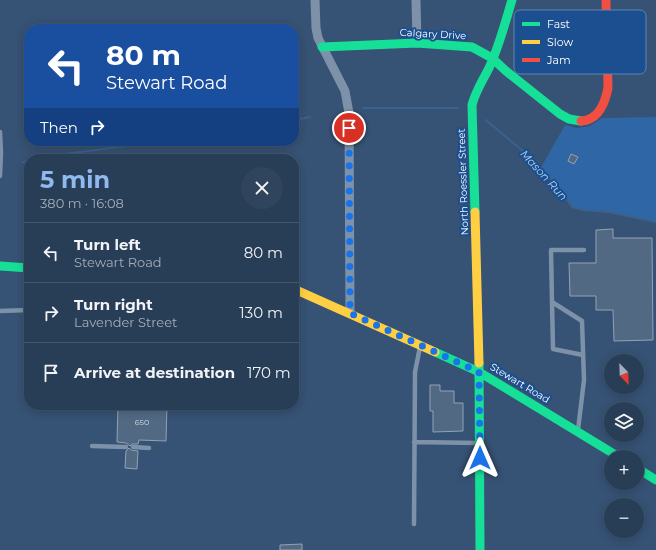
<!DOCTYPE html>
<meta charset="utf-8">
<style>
body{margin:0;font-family:Montserrat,sans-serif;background:#30455d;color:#f1f3f6;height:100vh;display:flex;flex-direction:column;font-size:15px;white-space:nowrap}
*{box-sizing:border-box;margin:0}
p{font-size:13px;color:#a5aeba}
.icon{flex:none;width:22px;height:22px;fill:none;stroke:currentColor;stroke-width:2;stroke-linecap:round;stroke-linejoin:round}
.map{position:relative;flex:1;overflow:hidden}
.side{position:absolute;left:24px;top:154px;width:275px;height:256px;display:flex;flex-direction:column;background:#283e57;border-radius:16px;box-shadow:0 2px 10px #0003,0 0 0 1px #44576d}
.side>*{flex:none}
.banner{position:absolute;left:24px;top:24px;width:275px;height:122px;border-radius:16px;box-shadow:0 2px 10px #0003,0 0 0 1px #44576d;background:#1a4fa0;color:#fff;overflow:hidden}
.needle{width:26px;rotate:157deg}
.tools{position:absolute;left:604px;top:354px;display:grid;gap:8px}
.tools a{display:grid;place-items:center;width:40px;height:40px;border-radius:50%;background:#283e57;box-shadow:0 2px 10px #0003,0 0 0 1px #44576d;font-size:20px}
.pin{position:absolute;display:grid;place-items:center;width:34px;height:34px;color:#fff;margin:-17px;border:2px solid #fff;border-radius:50%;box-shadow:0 1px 4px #0007}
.me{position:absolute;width:44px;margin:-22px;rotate:0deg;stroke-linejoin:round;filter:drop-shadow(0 0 3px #0008)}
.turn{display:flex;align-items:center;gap:14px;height:84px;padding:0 16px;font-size:18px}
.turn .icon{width:52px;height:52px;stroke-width:2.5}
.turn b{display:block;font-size:28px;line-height:34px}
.then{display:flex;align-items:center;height:38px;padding:0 16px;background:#0003;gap:8px;font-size:15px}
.round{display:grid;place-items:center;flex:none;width:42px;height:42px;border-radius:21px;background:#30455d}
.summary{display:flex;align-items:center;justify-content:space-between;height:68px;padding:0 16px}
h1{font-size:24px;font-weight:700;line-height:30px;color:#90b9f0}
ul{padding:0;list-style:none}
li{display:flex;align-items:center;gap:12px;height:60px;padding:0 16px;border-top:1px solid #44576d}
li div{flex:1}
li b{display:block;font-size:15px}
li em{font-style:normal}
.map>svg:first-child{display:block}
.green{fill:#2f66a5}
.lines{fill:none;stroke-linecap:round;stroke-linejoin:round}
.stream{stroke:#3b618d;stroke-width:2}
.building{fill:#526984;stroke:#92a2b6}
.lane{stroke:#7d92a8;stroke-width:4.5}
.street{stroke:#7d92a8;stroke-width:9}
.fast{stroke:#16e098;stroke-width:9}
.slow{stroke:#ffcf43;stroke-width:9}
.jam{stroke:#f24e42;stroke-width:9}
.route{stroke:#1a73e8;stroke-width:7;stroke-dasharray:0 12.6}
.labels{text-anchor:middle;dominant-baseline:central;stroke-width:4;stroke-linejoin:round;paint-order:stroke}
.number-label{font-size:8px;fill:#d4dae0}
.street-label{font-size:10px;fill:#fff;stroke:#1b4f8f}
.water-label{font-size:11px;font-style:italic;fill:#b5d3f5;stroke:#1b4f8f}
.key{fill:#1b4f8f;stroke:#5f84b1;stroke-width:1}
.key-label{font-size:11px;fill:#fff}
</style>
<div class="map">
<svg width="656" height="550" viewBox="0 0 656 550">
<rect width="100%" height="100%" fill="#365274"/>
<path class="green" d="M656,117v105l-47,-10 -26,-2 -11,-3 -12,-18 -20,-20 25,-44 11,3 8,-1 6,-1 12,-8z"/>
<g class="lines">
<path class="stream" d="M363,108h95
M294,120l16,-3
M486,120l37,31 37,38 12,18 11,3 26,2 47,10
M37,159l12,-3 117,-15
M23,162l6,-1"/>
</g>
<path class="building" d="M571,154l7,3 -4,7 -6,-3z
M613,229v9h39l1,102 -39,1 -1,-31h-17v-14h-26l-1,-33h27v-33z
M430,385h10v6h14v12h9v28l-30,1v-21h-3z
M118,405h49l-1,36 -27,-1 -1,4h-6l-2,2 -4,-3 -9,-1z
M129,448l2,2 7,1 -1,18 -12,-1 1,-17z
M302,544v6h-22v-5z"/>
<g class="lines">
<path class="lane" d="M0,132l1,21 -1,23
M552,302l1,47 30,6
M0,311l29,-1
M578,430l6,-50 -2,-59 -30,-19 -1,-52h33
M414,442l64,1
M92,446l34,1
M133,447l16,1
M414,524l1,-152 5,-25"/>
<path class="street" d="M315,0l1,28 2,10 27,53 4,22 1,200
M416,0l1,43"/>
<path class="fast" d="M322,47l95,-4 55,4 20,11 14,13 54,43 9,5 12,2
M475,212l-3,-107c4,-15 10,-23 17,-37 10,-21 16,-45 23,-68
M0,266l29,2
M435,352l44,20 140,85
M479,363l1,187
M637,468l19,12"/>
<path class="slow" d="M475,212l4,151
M294,289l141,63"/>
<path class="jam" d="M581,121c18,-1 24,-18 27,-33l-2,-88"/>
</g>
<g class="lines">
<path class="route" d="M349,128l1,185 129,59 1,86"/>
</g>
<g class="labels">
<g class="number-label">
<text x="142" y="422">650</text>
</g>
<g class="street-label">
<text transform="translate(433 34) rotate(3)">Calgary Drive</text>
<text transform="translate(463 182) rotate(-92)">North Roessler Street</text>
<text transform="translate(520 383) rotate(31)">Stewart Road</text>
</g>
<g class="water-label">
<text transform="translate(544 175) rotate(48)">Mason Run</text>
</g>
</g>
<rect x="514" y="10" width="132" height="64" rx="6" class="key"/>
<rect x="522" y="22" width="18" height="4" fill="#16e098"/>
<rect x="522" y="40" width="18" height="4" fill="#ffcf43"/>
<rect x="522" y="58" width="18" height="4" fill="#f24e42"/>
<g class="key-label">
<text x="547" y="28">Fast</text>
<text x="547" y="46">Slow</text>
<text x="547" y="64">Jam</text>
</g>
</svg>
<div class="tools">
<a><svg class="needle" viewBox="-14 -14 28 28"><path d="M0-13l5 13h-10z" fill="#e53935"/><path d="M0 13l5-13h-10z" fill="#a5aeba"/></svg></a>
<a><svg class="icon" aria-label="layers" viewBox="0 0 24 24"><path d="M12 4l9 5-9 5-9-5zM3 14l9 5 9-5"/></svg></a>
<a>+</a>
<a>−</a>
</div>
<div class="pin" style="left:349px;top:128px;background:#d93025"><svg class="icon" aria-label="arrive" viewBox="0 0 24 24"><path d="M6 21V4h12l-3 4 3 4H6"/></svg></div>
<svg class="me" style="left:480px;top:458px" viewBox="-20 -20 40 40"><path d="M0-17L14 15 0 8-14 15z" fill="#1a73e8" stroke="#fff" stroke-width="4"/></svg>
<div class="banner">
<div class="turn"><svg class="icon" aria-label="left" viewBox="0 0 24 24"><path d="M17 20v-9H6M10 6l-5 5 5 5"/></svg><div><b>80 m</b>Stewart Road</div></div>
<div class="then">Then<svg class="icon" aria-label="right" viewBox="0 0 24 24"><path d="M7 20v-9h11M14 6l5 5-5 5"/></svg></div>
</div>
<section class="side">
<div class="summary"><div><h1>5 min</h1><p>380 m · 16:08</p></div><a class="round"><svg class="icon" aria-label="close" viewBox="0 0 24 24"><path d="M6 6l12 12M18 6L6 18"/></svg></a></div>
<ul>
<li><svg class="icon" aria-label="left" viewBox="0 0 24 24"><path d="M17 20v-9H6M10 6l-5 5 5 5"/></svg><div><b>Turn left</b><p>Stewart Road</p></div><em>80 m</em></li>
<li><svg class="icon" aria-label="right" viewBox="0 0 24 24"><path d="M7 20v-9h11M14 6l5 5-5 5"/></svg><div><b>Turn right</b><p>Lavender Street</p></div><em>130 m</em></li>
<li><svg class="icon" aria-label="arrive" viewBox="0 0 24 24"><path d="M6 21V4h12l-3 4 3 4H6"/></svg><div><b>Arrive at destination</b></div><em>170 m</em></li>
</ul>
</section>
</div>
